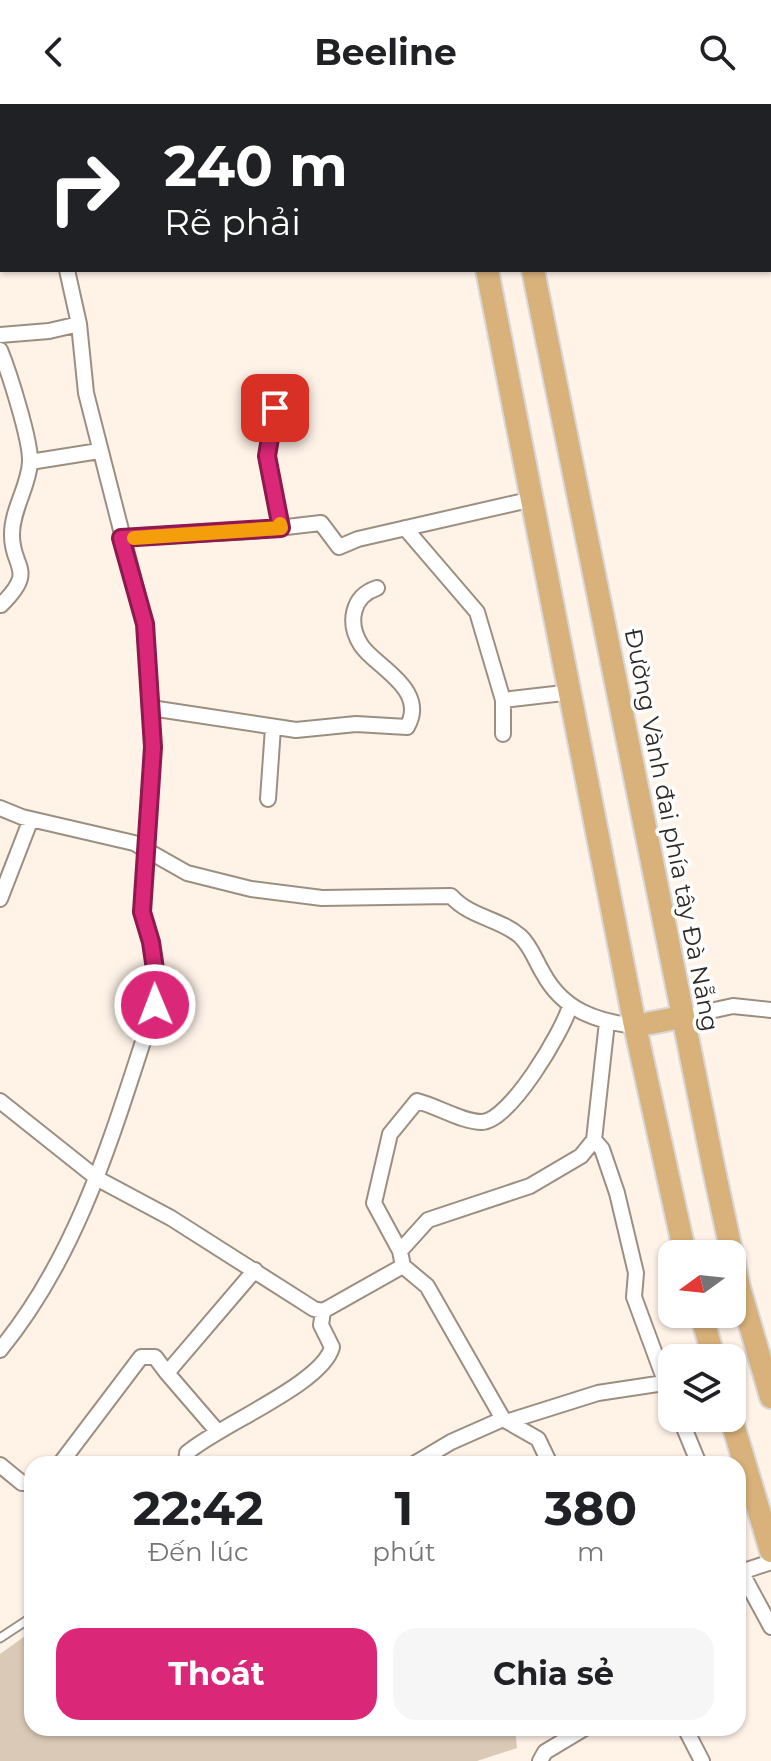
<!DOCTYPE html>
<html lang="vi">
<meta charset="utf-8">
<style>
body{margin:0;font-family:Montserrat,sans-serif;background:#f6f6f6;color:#202124;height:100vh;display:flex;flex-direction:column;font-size:30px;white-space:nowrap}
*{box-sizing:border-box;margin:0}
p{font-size:26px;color:#757577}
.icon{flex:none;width:44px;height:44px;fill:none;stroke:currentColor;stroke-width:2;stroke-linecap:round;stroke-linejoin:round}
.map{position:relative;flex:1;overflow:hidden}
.details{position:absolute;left:24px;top:1352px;width:722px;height:280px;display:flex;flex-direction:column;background:#fff;border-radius:24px;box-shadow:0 2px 6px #0004}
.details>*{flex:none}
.hud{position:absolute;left:0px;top:0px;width:772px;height:168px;box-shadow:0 2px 6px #0004;background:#202124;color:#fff;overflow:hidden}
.needle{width:52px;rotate:255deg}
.fabs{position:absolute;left:658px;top:1136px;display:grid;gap:16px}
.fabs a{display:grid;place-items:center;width:88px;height:88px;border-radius:16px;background:#fff;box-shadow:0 2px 6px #0004;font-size:40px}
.pin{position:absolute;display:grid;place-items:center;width:68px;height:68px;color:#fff;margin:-34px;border-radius:16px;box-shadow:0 4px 12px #0006}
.me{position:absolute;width:88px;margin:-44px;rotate:359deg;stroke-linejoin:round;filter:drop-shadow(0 0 6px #0008)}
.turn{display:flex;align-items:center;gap:28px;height:168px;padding:0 32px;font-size:36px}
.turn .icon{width:104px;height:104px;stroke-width:2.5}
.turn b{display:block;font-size:56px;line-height:68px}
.eta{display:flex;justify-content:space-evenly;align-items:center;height:136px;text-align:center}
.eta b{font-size:48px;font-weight:700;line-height:56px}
.primary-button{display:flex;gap:16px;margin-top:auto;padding:16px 32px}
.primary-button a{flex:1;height:92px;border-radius:24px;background:#db2777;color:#fff;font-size:32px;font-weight:700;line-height:92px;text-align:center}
.primary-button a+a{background:#f6f6f6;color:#202124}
header{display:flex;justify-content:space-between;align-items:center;height:104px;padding:0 32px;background:#fff;font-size:36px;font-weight:700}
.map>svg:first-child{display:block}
.green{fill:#dac9b7}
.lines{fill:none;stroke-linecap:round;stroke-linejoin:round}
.service-casing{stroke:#9c8f82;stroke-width:11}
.minor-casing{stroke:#9c8f82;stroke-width:18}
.primary-casing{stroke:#d9d8d8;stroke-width:26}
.service{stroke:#fff;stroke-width:7}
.minor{stroke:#fff;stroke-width:14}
.primary{stroke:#d9b27b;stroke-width:22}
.route-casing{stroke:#8e194d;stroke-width:20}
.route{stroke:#db2777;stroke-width:14}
.slow{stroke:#f59e0b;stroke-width:14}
.labels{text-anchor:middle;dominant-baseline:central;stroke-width:7;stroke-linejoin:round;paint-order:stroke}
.street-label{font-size:24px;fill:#2e2924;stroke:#fff}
</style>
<header><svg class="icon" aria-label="back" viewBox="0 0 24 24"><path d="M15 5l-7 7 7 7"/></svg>Beeline<svg class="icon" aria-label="search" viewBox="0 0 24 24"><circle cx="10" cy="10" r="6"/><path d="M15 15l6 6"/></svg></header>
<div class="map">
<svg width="771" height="1657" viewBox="0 0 771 1657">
<rect width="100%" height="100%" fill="#fff3e8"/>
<path class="green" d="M32,1527v97h483l2,20 -40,13h-477v-107z"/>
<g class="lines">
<defs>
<path id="service" d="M0,1534l32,-21"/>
<path id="minor" d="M99,2l1,-2
M0,74h2
M0,231l49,-4 30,-7
M0,246c9,22 31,91 30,112 -1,24 -18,47 -18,72 -1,34 26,35 -11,71
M260,292l16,17 -9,43 14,72
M30,358l69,-11
M405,424l72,84 26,88 69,-8
M121,434l131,-7 69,-8 18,24 19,-8 175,-40
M503,596v34
M151,604l145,22 60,-6 51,3c22,-38 -33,-61 -46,-82 -14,-22 -9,-49 16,-57
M268,695l5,-71
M0,704l22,9 112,26 53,30 64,16 71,9 129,-2c20,22 48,22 69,40 11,10 15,24 23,37 20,37 52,48 92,53
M0,795l31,-80
M682,913l51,-11 38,4
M607,918l-13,118 8,9 15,44 19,80 -2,24 38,103
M0,997l98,78 73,39 143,91 9,2 80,-45 24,20 76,133 35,20 12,25
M400,1147l28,-31 102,-34 51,-30 13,-16
M403,1162l-3,-15 -26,-48 16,-69 27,-33c20,5 45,21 65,21 28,-1 81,-91 88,-116
M0,1246c82,-100 115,-225 155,-345l2,-22 -6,-41 -9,-30 11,-165 -8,-123 -59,-231 -7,-69 -12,-54
M680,1314l19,46
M509,1317l89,-28 66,-10
M217,1327l-50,-58 88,-103
M60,1360l81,-107h14l12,16
M186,1360l1,-11c30,-27 136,-69 145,-106l-11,-22 2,-14
M414,1360l37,-22 52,-23
M0,1361l22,18h10
M738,1462l33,61
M738,1469l33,-11
M685,1624l17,33
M540,1657l5,-9 40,-24"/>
<path id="primary" d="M454,0v2
M500,0l1,2
M487,166l148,756 50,228
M533,166l181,900 25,117 32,110
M635,922l47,-9
M701,1210l13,44
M731,1314l40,133"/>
</defs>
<use href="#service" class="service-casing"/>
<use href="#minor" class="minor-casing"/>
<use href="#primary" class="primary-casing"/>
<use href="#service" class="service"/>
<use href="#minor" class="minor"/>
<use href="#primary" class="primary"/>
</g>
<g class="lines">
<defs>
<path id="route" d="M155,901l2,-22 -6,-41 -9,-30 11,-165 -8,-123 -24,-86 160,-10 -14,-72 8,-48"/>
</defs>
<use href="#route" class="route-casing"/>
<use href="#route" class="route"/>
<path class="slow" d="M134,434l147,-10 -1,-4"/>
</g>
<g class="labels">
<g class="street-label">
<text transform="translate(672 726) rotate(79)">Đường Vành đai phía tây Đà Nẵng</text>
</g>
</g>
</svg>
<div class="fabs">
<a><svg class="needle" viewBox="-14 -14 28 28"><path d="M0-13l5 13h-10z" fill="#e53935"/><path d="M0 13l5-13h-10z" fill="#757577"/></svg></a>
<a><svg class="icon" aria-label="layers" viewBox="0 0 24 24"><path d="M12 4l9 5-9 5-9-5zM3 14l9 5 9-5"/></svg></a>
</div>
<div class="pin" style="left:275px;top:304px;background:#d93025"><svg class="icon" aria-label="arrive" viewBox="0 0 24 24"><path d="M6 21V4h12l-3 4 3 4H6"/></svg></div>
<svg class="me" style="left:155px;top:901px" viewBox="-20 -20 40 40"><circle r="17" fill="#db2777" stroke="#fff" stroke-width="3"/><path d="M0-11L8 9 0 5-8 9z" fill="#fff"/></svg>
<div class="hud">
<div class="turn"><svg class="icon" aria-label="right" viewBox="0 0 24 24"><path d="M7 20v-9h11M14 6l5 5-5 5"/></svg><div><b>240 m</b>Rẽ phải</div></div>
</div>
<section class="details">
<div class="eta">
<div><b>22:42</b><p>Đến lúc</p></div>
<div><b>1</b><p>phút</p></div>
<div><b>380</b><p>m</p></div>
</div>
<div class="primary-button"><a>Thoát</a><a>Chia sẻ</a></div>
</section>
</div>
